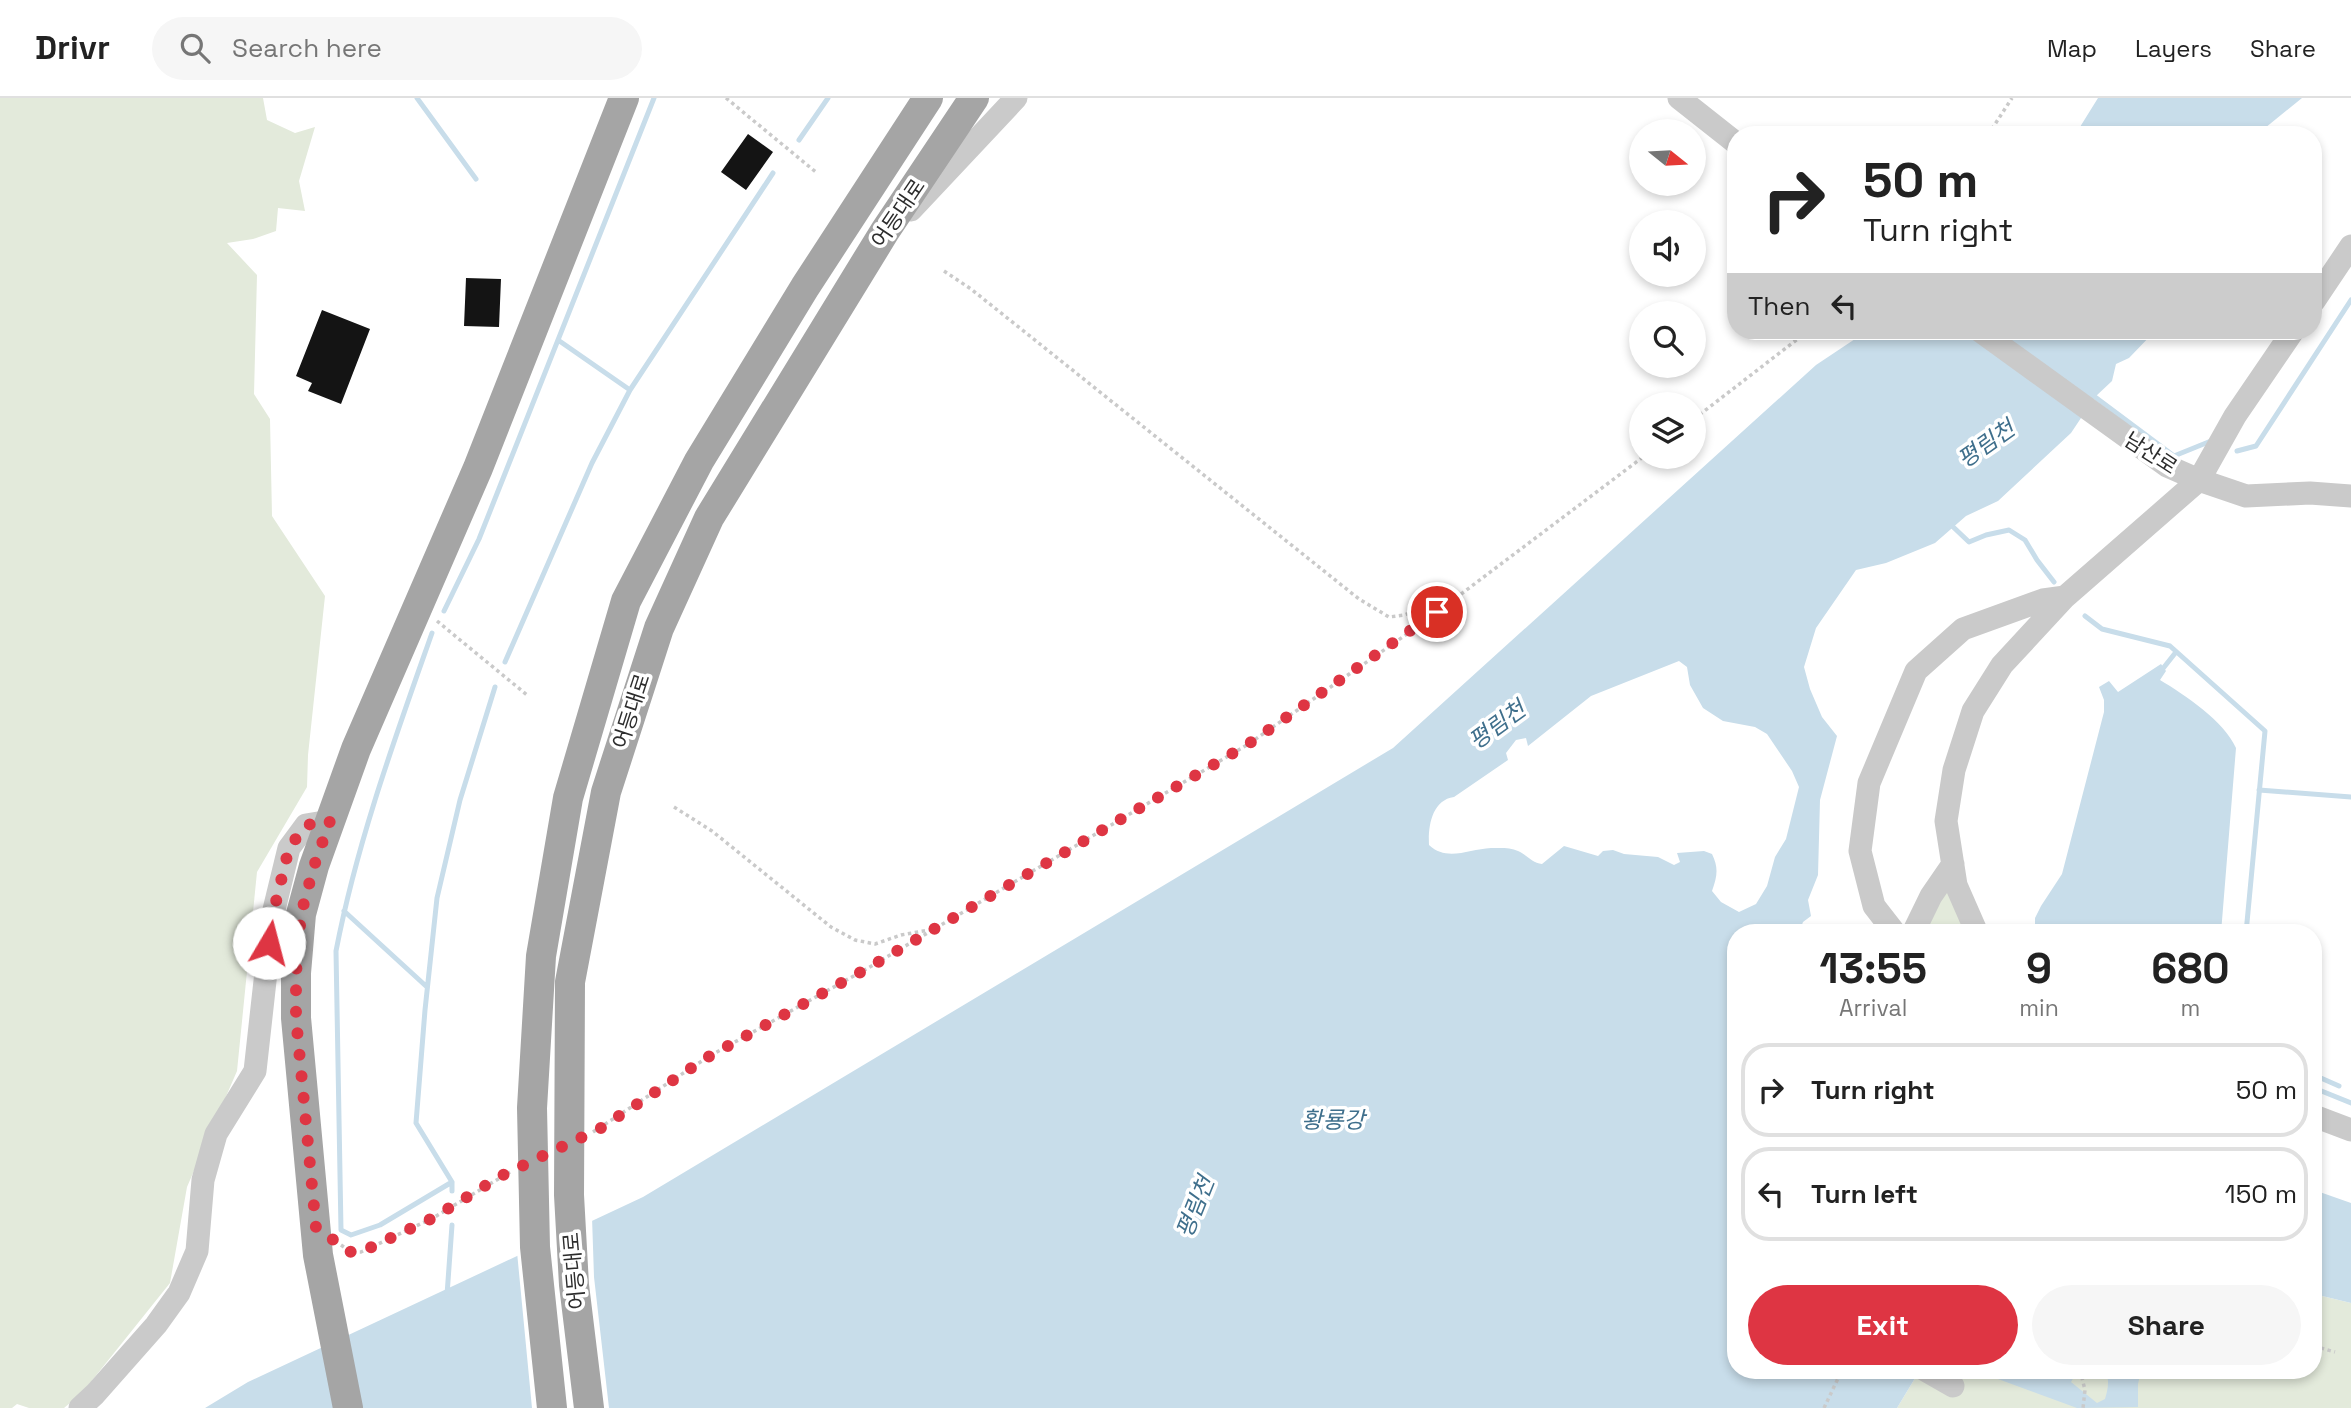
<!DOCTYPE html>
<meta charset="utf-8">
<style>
body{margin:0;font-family:"Space Grotesk","Noto Sans KR",sans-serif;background:#f6f6f6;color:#222;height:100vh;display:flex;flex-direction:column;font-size:26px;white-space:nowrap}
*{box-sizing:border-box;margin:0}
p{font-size:23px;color:#767676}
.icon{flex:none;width:38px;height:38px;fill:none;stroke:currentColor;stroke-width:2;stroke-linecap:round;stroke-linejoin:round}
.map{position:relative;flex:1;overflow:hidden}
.sheet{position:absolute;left:1727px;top:826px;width:595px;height:455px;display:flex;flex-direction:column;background:#fff;border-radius:28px;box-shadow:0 4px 10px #0003}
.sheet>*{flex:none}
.top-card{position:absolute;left:1727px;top:28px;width:595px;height:214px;border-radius:28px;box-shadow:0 4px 10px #0003;background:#fff;color:#222;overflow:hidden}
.needle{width:46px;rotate:108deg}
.fabs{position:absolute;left:1629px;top:21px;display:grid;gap:14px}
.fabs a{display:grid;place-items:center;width:77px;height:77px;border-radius:50%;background:#fff;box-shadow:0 4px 10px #0003;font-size:35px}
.pin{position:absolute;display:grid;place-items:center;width:60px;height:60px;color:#fff;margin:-30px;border:4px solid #fff;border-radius:50%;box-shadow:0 2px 7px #0007}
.me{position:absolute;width:77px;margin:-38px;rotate:8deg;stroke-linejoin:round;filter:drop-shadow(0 0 5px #0008)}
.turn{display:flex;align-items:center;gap:24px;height:147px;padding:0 21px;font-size:32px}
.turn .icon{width:91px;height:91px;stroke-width:2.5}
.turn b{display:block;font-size:49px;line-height:60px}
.then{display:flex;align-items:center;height:66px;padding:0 21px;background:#0003;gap:14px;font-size:26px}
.eta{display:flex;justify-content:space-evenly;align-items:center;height:119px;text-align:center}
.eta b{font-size:42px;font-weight:800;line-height:49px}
.primary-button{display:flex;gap:14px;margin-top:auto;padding:14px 21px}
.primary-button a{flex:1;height:80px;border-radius:42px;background:#de3543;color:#fff;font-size:28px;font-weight:800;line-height:80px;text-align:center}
.primary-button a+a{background:#f6f6f6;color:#222}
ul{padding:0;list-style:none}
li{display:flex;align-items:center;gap:21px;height:94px;margin:0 14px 10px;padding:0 7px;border:4px solid #e0e0e0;border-radius:28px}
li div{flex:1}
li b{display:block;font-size:26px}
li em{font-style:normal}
header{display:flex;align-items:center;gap:42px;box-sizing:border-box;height:98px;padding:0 35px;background:#fff;border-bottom:2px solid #e0e0e0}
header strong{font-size:33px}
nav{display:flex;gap:38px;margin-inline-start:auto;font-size:24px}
.search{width:490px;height:63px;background:#f6f6f6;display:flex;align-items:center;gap:18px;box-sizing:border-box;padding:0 24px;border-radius:38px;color:#767676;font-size:26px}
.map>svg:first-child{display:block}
.green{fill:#e3eadb}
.water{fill:#c8ddea;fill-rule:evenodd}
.pier{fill:#fff}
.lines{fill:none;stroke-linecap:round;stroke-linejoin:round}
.stream{stroke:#c8ddea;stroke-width:5}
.building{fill:#141414}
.path{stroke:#cacaca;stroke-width:3.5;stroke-dasharray:3.5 3.5;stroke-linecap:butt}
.minor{stroke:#cacaca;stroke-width:23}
.major{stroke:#a5a5a5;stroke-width:30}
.route{stroke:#de3543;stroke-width:12;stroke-dasharray:0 21.6}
.labels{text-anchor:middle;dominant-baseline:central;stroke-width:7;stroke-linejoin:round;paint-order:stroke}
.street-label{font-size:21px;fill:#2d2d2d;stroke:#fff}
.water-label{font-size:23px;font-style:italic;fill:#3f6f8c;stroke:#fff}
</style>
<header>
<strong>Drivr</strong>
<div class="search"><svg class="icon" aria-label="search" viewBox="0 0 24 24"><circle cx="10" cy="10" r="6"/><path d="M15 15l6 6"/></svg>Search here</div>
<nav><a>Map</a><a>Layers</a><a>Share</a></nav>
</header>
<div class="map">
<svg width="2351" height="1310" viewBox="0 0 2351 1310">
<rect width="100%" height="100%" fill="#fff"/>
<path class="green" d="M0,0h263l4,22 28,13 20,-6 -16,54 6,30 -27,-3 -2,23 -23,8 -26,4 30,32 -3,119 16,25 2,97 53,80 -17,159 -1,32 -50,85 -20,199 -50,116 -17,96 -88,110 -18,15h-35l-12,-4 -5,4h-12z
M1947,789l20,46h-46z
M2314,1196l37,9v105h-454l23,-38h394z"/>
<path class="water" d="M2098,0h204l-37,30 2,7h-192z
M1867,233h288l-26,27 -13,6 -4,17 -17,16 -24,36 -73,68 -32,15 -31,27 -49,20 -30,7 -40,58 -12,39 6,22 12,28 15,19 -17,64 -2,75 -10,25 3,16 -8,6 -3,8 2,3h-66v437h184l-23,38h-1692l43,-26 395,-185 750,-449 423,-383zM1679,563l8,6 3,18 13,23 20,13 32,6 12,7 25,37 7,16 -13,52 -11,18 -8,29 -11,18 -17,8 -18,-10 -9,-11c5,-14 7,-23 0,-37l-8,-3 -27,2 3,9 -6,3 -16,-8 -34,-3 -11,-4 -10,1 -5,5 -34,-10 -22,18c-10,-1 -15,-9 -24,-13 -8,-4 -19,-3 -27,-3 -22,1 -44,14 -62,-3 -1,-19 3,-45 25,-48l54,-37 -2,-7 10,-13 10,-2 2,8 63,-50z
M2161,566l5,7 -6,9c25,15 64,41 76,68l-15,185h-186v-15l6,-12 21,-32 42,-162v-12l-5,-13 10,-6 9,11z
M2314,1092l37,13v100l-37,-9z
M1996,1272h82l-7,12 26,21 8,-4c3,-10 5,-19 0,-29h36l-3,14v23l-61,1 -79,-29z"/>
<path class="pier" d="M592,1119l2,60 15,131h-77l-15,-156z"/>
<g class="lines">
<path class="stream" d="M417,0l59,81
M799,42l29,-42
M558,242l72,50
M2091,296l83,62 37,-15
M2237,353l19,-5 95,-146
M1949,425l20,19 17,-7 23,-5 16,10 12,20 17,22
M444,513l35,-72 175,-441
M2085,518l17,13 68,17 95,85 -19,202
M432,535c-37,105 -75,209 -96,318l5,279 10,5 29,-10 72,-43
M505,564l87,-199 38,-73 143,-217
M2161,573l15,-19
M2259,692l92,7
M344,813l83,76
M2314,977l25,11
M2314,990l37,15
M452,1093v-9l-36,-59 9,-113 12,-112 23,-98 35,-113
M447,1197l5,-70"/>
</g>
<path class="building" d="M748,36l25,18 -27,38 -25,-18z
M466,180l35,1 -2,48 -35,-1z
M322,212l48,19 -29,75 -33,-13 4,-8 -16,-7z"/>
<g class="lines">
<path class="path" d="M726,0l91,75
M1988,37l24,-37
M944,173l27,18 388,310 30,18 15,-2 44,-15
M1694,321l114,-88
M437,523l90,74
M674,709l38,24 119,96 24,13 20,4 26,-9 28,-5
M593,1034l115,-75 160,-89 379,-223 173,-120 223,-168
M341,1147l10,7h10l72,-34 77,-46
M2314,1248l21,6
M2080,1272l5,20 -2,18
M1824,1310l18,-38"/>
<path class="minor" d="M1679,0l57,45
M911,112l105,-112
M2314,203l37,-55
M1980,233l187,135 32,14 47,16 64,-3 41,3
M1895,835l-21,-27 -14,-55 9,-68 47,-112 47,-42 80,-29 22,-3
M1913,835l18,-37 22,-32
M1977,835l-21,-48 -10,-64 8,-51 19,-59 29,-46 63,-68 134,-117 36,-64 58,-85
M2314,1018l37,14
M1925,1272l28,16
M80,1310l15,-14 61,-69 23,-32 18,-42 6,-71 13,-46 39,-63 17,-153 17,-70 17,-23 24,-4"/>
<path class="major" d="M348,1310l-30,-153 -22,-237v-45l5,-59 13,-48 42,-117 122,-281 146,-370
M552,1310l-17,-161 -3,-139 9,-152 27,-158 58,-197 73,-140 106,-174 123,-189
M589,1310l-15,-123 -5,-90 1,-213 36,-190 53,-164 50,-110 176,-287 89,-133"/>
</g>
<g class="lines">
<path class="route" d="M269,845l3,-25 17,-70 17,-23 24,-4 -16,45 -13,48 -5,59v45l20,210 35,24h10l72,-34 68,-42 100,-48 107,-71 160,-89 379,-223 190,-133"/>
</g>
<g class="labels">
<g class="street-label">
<text transform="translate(898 115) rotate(-56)">어등대로</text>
<text transform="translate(2151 355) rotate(33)">남산로</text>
<text transform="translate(631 613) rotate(-72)">어등대로</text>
<text transform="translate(574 1173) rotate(-95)">어등대로</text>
</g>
<g class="water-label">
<text transform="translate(1986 346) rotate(-35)">평림천</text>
<text transform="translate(1497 627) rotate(-36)">평림천</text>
<text x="1333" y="1022">황룡강</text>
<text transform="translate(1195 1109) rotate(-68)">평림천</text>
</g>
</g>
</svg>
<div class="fabs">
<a><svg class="needle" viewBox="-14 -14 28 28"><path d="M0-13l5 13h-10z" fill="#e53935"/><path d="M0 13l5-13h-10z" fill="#767676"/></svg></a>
<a><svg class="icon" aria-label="sound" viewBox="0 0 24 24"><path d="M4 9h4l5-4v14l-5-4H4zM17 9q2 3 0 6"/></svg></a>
<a><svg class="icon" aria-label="search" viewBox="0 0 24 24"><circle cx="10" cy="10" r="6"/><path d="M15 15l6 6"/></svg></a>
<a><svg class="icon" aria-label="layers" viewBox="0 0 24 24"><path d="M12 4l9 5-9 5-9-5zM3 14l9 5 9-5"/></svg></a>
</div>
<div class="pin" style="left:1437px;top:514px;background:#d93025"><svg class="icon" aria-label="arrive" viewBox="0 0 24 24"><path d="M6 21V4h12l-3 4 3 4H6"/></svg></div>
<svg class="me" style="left:269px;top:845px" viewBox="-20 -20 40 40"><circle r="19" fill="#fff"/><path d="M0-13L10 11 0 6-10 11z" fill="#de3543"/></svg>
<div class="top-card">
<div class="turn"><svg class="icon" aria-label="right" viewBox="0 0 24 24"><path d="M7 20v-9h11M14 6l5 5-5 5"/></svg><div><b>50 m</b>Turn right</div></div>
<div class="then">Then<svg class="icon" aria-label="left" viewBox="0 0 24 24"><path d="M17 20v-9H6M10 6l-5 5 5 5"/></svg></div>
</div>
<section class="sheet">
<div class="eta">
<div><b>13:55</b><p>Arrival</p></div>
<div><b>9</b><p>min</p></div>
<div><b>680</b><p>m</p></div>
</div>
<ul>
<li><svg class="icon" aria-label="right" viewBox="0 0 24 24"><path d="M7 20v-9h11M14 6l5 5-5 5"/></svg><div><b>Turn right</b></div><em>50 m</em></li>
<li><svg class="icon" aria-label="left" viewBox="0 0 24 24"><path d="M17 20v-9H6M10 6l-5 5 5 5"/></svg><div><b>Turn left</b></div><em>150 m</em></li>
</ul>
<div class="primary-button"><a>Exit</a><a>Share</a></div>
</section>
</div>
